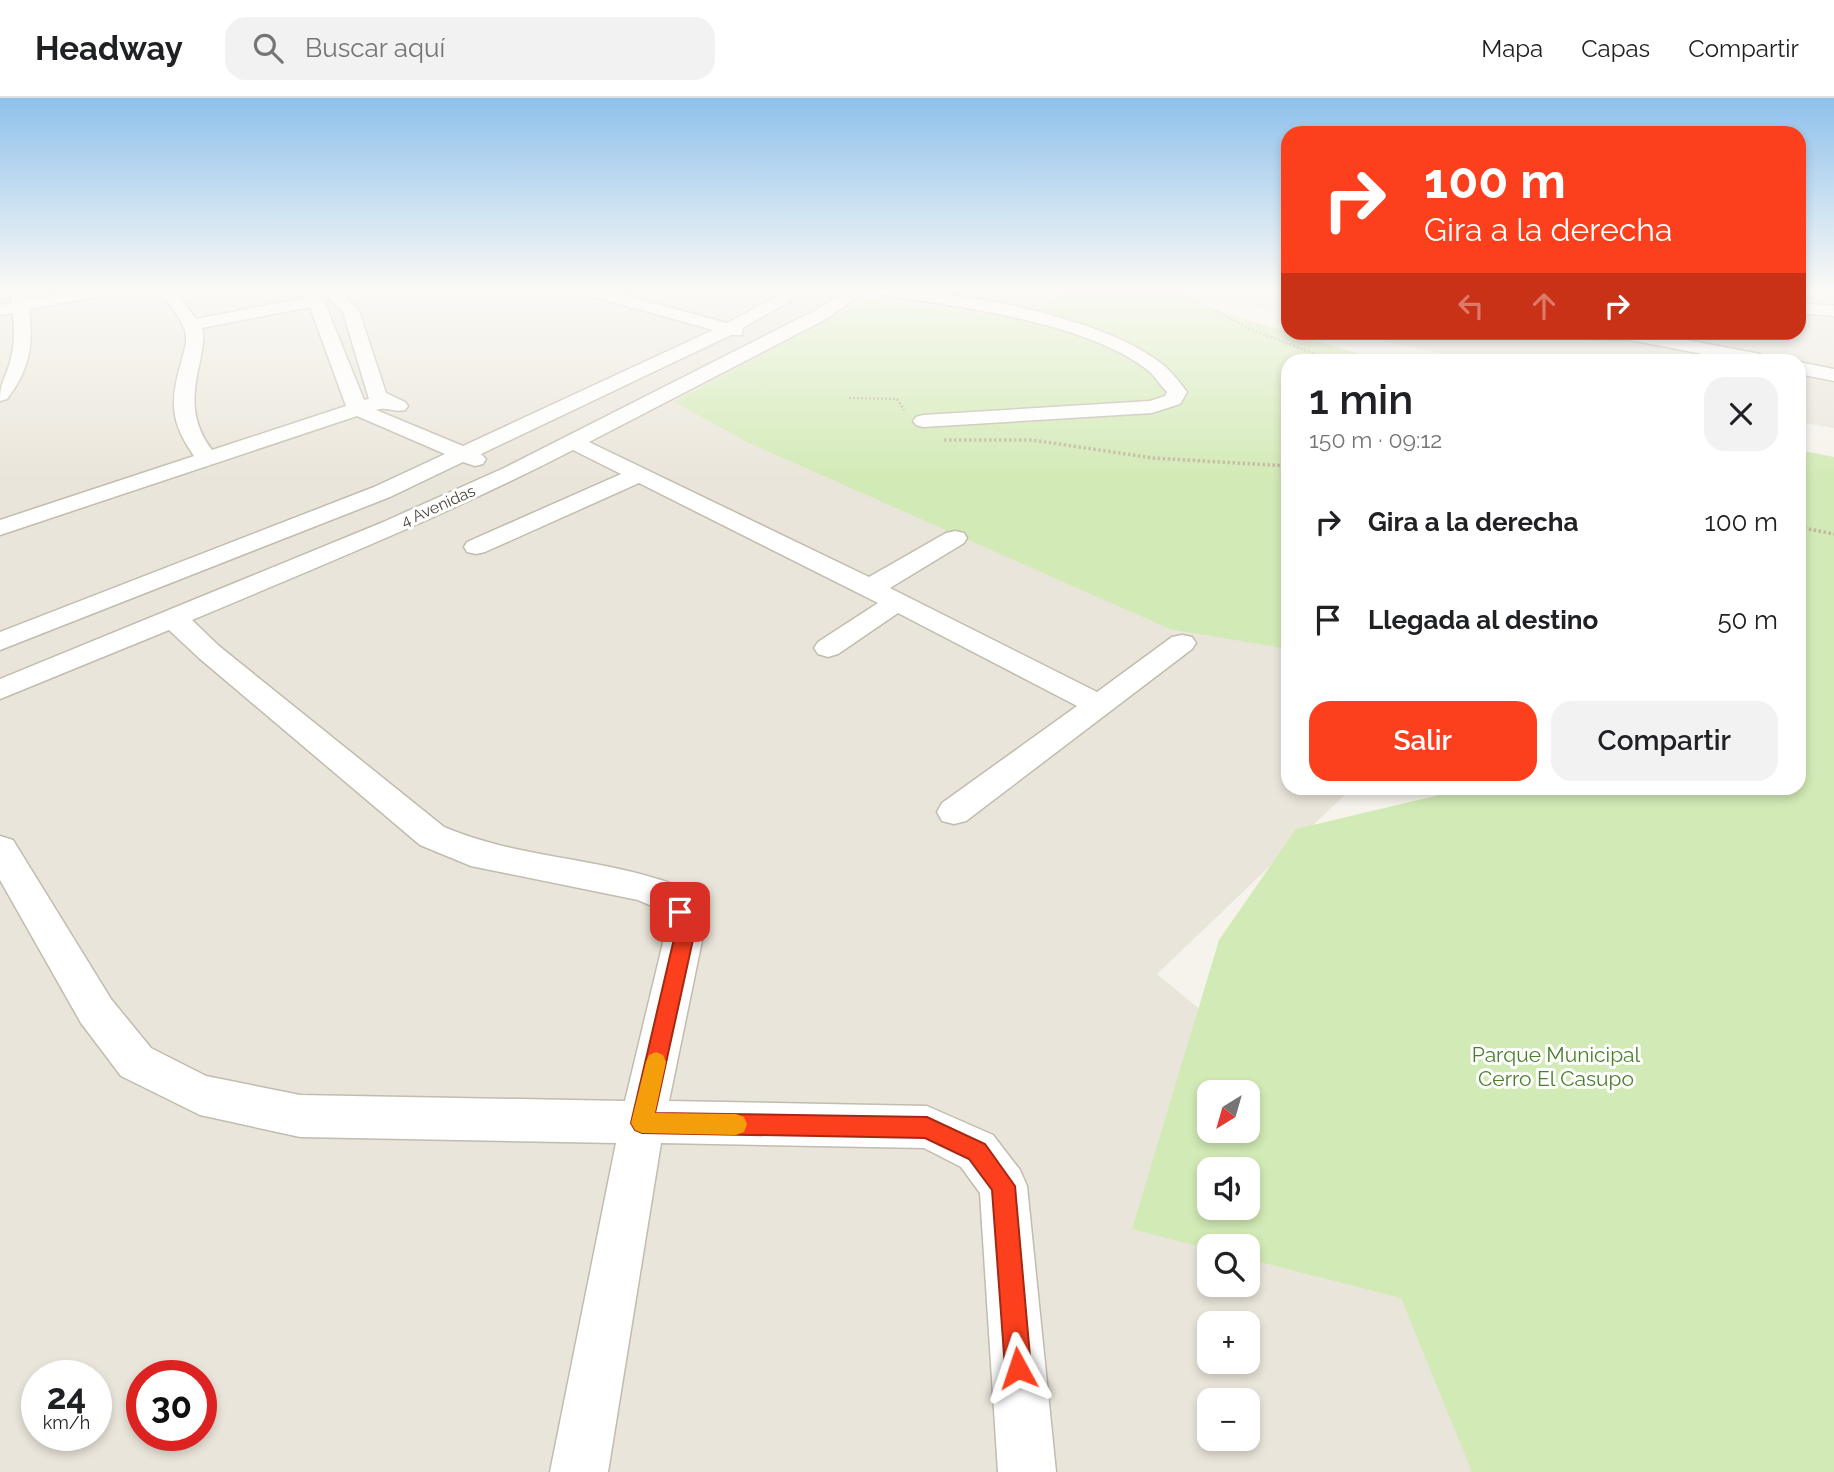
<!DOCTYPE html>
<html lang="es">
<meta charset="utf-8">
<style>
body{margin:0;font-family:Raleway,sans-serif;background:#f2f2f2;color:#202124;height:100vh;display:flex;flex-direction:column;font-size:26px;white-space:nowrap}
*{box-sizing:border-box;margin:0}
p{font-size:23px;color:#757577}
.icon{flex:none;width:38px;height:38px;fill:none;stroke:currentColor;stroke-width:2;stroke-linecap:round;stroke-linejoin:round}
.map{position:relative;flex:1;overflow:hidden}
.drawer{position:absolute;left:1281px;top:256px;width:525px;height:441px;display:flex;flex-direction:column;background:#fff;border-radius:21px;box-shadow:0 4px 10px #0003}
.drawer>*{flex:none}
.top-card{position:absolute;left:1281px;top:28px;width:525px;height:214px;border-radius:21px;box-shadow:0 4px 10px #0003;background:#fc3f1d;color:#fff;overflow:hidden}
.needle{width:46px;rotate:217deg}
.tools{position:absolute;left:1197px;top:982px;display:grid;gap:14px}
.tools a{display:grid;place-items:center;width:63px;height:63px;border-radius:14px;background:#fff;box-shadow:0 4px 10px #0003;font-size:35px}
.speed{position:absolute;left:21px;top:1262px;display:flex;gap:14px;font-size:35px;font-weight:700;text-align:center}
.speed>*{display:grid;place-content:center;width:91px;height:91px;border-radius:50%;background:#fff;box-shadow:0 4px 10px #0003;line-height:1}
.speed small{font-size:18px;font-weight:400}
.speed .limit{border:10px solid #d22;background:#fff;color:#111}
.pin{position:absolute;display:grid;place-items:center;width:60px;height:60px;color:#fff;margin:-30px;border-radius:14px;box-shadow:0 4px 10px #0006}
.me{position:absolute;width:77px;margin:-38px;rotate:355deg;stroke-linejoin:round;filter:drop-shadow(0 0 5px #0008)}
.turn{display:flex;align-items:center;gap:24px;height:147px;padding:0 28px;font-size:32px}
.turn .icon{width:91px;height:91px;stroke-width:2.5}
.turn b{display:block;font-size:49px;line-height:60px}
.lanes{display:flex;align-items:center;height:66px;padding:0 28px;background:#0003;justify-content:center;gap:35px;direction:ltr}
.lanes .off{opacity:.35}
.round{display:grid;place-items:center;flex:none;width:74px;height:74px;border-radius:21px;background:#f2f2f2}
.summary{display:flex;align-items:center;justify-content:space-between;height:119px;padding:0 28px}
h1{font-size:42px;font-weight:600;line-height:52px}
.button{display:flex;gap:14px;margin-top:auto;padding:14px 28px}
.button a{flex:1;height:80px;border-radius:21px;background:#fc3f1d;color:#fff;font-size:28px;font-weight:600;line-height:80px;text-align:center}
.button a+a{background:#f2f2f2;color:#202124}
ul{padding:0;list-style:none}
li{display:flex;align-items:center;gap:21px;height:98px;padding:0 28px}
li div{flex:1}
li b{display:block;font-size:26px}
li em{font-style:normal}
header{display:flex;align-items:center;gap:42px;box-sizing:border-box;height:98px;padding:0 35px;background:#fff;border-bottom:2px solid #e0e0e0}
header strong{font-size:33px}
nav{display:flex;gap:38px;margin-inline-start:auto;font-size:24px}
.search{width:490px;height:63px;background:#f2f2f2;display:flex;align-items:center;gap:18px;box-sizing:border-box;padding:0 24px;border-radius:21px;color:#757577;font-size:26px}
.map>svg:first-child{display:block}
.residential{fill:#eae5da;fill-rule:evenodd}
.green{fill:#d2eab5;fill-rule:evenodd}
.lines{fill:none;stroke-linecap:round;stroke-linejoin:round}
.minor-casing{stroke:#c2bbae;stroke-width:3}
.path-far1{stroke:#c4b79f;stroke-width:2.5;stroke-dasharray:2 2;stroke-linecap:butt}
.path{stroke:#c4b79f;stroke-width:3.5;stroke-dasharray:2.5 2.5;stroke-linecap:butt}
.minor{fill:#fff;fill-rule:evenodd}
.route{fill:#fc3f1d;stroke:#a42913;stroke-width:2}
.slow{fill:#f59e0b}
.labels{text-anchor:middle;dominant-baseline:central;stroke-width:6;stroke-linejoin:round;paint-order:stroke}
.far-street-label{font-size:16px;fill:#4b4439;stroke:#fff}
.near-park-label{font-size:21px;fill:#4a7f2a;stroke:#fff}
</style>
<header>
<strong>Headway</strong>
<div class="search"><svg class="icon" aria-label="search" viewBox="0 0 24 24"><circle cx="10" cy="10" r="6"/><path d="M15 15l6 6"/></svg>Buscar aquí</div>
<nav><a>Mapa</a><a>Capas</a><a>Compartir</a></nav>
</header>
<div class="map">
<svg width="1834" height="1374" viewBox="0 0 1834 1374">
<rect width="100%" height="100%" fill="#f6f3ec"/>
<path class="residential" d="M0,191h1288v26l-72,-17 -148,12 220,267v211h64l-195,186 319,263 102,235h-1578zM1209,994h39v38h-39zM1209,1071h39v39h-39zM1209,1148h39v38h-39zM1209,1225h39v39h-39zM37,1278h59v59h-59zM142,1278h59v59h-59zM1209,1302h39v38h-39z
M1799,191h35v139l-35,-6v-62h-329l-120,-27 449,-1z"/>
<path class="green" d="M1077,191h97l31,18 174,53h-91v289l-118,-20 -421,-186 -75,-41 191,-102 151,18z
M1799,352l35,7v1015h-362l-71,-174 -153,-39v-13h-39v3l-77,-20 87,-289 77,-111 173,-41h330zM1209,994h39v38h-39zM1209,1071h39v39h-39z"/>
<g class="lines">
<defs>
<path id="minor" d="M10,191h16l2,11 57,-11h34l-8,5 -82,15c5,36 0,62 -22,90l-7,2c0,-21 7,-24 11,-43 4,-15 3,-30 2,-45l-13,2v-10l12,-2z
M158,191h16l22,30 109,-21 -8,-9h17l10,12 40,99 5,-1 -26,-87 -22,-23h17l21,22 27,82 19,9 3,4 -3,4c-11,3 -18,-4 -29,0l87,36 250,-116 -137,-38 -2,-3h26l127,34 64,-34h20l-68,39 -1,7h-11l-250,119 5,5 -3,5 -8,2 -12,-4 -73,35 -390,153v-18l374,-145 71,-33 -88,-38 -357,119v-15l194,-64c-24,-34 -24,-54 -13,-93 2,-9 6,-18 5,-27 -2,-17 -19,-33 -28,-47zM310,209l36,99 -134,44c-22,-29 -20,-55 -12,-89 2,-12 5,-21 2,-33z
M849,191h19l-40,29 -239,124 280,135 77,-44 9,-2 9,2 3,5 -3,5 -74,45 207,104 75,-55 10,-2 10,2 4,6 -4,6 -226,172 -12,3 -12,-3 -5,-9 5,-9 135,-97 -179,-93 -60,41 -10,3 -10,-3 -4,-6 4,-6 60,-39 -239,-120 -154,69 -9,2 -9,-2 -3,-5 3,-5 154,-68 -48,-24c-124,64 -253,116 -381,170l27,26 225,181c77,33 164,30 242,62l19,37 -36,175 258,5 66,29 27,35 7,16 29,286h-58l-18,-279 -19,-26 -37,-19 -263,-5 -53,329h-58l66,-329 -316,-6 -100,-22 -79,-39 -40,-53 -81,-143v-44l13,4 98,159 40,49 55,28 94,19 325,6 42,-175 -8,-17 -21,-9 -167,-34 -51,-21 -221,-187 -30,-28 -169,69v-20l381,-156 123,-55 312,-158z
M871,191c79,0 229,26 291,75 9,7 18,19 25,28l-7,12 -28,9 -229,14 -7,-2 -3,-4 3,-4 7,-2 227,-14 15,-5 2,-4c-6,-6 -11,-14 -17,-20 -60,-50 -195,-66 -271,-78z
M1799,205l35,3v10l-35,-3z
M1519,234h126l115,22 9,6h-35l-104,-20 -103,-3z
M1799,264l35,7v12l-35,-7z"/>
</defs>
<use href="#minor" class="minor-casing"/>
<path class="path-far1" d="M1174,191l76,40 80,31
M849,300l48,1 7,11"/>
<path class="path" d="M944,342h88l121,18 135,8
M1799,429l35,7"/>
<use href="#minor" class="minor"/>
</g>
<linearGradient id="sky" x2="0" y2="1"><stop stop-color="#8fc1ec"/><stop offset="0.5" stop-color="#fbfaf6"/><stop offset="1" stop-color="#fbfaf6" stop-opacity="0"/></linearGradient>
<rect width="1834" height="383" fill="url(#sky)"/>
<path class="route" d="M680,807l6,2 10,19 -41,187 272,4 58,27 30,42 16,182 -4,9 -9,4 -9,-4 -4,-9 -13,-178 -23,-31 -44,-21 -283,-5 -7,-3 -4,-7 46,-197 -6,-14 2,-5z"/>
<path class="slow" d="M656,954l7,3 3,7 -11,51 81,1 8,3 3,7 -3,8 -8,3 -94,-2 -7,-3 -4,-7 15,-61 3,-7z"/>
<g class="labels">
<g class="far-street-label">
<text transform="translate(438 408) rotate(-24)">4 Avenidas</text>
</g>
<g class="near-park-label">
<text x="1556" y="956">Parque Municipal<tspan x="1556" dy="24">Cerro El Casupo</tspan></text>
</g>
</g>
</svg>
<div class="tools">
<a><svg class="needle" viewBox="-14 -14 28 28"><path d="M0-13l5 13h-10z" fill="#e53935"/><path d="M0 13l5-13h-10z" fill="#757577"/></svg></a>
<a><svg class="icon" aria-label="sound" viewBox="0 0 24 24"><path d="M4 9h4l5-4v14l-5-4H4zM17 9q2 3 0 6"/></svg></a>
<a><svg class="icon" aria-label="search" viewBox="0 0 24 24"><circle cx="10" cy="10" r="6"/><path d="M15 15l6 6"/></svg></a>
<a>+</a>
<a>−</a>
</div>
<div class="speed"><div>24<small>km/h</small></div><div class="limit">30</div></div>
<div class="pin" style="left:680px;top:814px;background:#d93025"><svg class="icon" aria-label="arrive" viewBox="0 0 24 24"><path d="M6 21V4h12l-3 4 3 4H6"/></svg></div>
<svg class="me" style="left:1018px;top:1270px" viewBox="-20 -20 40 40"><path d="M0-17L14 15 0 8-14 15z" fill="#fc3f1d" stroke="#fff" stroke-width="4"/></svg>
<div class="top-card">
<div class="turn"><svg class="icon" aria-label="right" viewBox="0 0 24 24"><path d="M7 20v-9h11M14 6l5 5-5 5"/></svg><div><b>100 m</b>Gira a la derecha</div></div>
<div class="lanes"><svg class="icon off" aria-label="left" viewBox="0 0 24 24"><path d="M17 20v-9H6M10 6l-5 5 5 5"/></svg><svg class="icon off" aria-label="ahead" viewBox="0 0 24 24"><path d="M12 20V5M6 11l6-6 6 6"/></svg><svg class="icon" aria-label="right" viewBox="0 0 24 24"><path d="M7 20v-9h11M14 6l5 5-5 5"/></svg></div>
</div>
<section class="drawer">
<div class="summary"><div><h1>1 min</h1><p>150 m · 09:12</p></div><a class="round"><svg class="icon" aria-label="close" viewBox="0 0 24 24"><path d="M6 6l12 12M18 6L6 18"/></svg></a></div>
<ul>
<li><svg class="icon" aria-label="right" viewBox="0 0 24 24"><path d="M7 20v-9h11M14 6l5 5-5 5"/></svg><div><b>Gira a la derecha</b></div><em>100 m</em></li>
<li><svg class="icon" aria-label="arrive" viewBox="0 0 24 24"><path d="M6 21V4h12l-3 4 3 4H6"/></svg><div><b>Llegada al destino</b></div><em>50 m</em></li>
</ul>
<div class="button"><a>Salir</a><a>Compartir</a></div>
</section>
</div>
